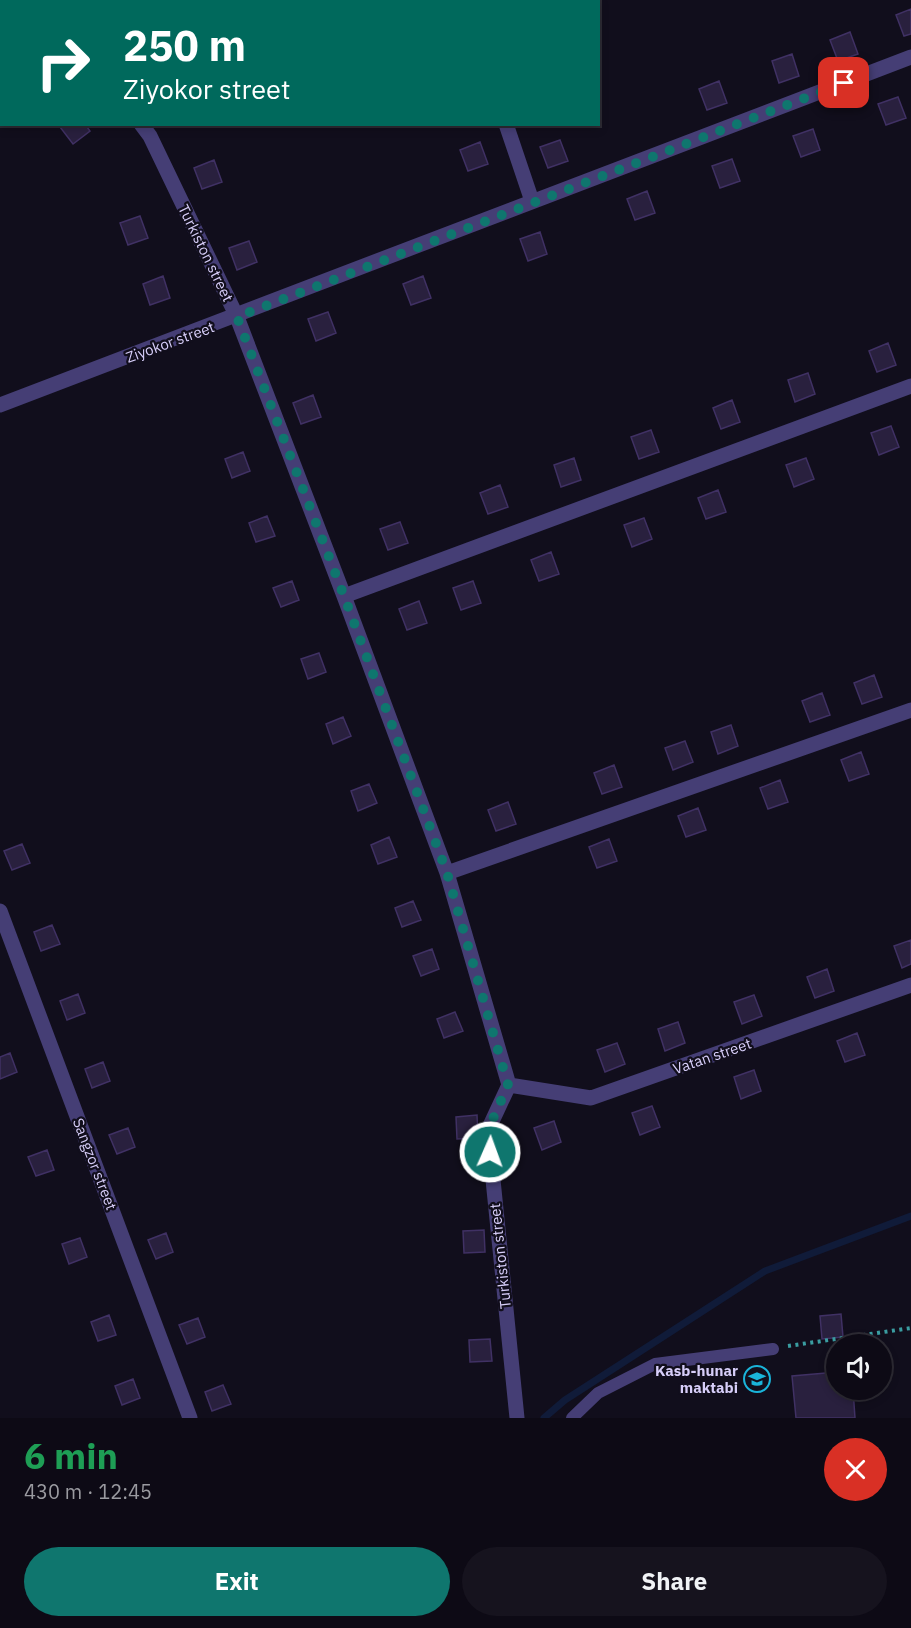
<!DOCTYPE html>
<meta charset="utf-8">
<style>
body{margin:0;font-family:"IBM Plex Sans",sans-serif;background:#16131e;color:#f1f3f6;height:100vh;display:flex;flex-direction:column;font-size:22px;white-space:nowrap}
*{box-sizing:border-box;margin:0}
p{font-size:20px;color:#9a9aa0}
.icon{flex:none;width:33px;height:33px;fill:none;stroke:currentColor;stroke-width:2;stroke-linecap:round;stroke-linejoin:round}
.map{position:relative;height:1418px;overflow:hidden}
.panel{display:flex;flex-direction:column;background:#0d0a15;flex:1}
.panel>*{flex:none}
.top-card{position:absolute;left:0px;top:0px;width:600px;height:126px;box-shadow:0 3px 9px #0003,0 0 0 2px #2d2b34;background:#00695c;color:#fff;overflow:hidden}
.controls{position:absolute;left:826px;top:1334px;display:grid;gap:12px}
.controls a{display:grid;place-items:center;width:66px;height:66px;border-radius:50%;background:#0d0a15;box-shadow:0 3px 9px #0003,0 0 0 2px #2d2b34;font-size:30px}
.pin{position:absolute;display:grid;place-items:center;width:51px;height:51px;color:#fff;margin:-26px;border-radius:12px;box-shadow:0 3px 9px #0006}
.me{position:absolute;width:66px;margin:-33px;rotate:2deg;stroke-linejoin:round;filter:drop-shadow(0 0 4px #0008)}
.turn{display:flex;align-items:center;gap:21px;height:126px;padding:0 24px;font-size:27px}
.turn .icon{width:78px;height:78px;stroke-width:2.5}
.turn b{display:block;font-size:42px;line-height:51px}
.round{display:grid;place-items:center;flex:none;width:63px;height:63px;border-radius:32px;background:#16131e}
.summary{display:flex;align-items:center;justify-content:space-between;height:102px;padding:0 24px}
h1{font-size:36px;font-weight:800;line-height:45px;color:#1e9e55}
.button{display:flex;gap:12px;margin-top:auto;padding:12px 24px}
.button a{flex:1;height:69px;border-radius:36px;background:#0f766e;color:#fff;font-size:24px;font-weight:800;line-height:69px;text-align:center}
.button a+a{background:#16131e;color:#f1f3f6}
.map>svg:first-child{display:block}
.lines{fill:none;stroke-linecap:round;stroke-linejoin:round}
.stream{stroke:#101b39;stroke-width:7}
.building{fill:#29203e;stroke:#403164;stroke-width:1.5}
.path{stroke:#3a9da1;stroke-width:4;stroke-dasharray:3 4.5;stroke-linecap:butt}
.service{stroke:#453e75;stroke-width:12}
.minor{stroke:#453e75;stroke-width:15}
.route{stroke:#0f766e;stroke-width:10;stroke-dasharray:0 18}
.labels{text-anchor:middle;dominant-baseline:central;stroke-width:4.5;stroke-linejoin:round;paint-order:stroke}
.street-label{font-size:15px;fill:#d7cef9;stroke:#110e1c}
.poi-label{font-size:15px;font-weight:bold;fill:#d7cef9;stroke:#110e1c;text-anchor:end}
</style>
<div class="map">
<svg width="911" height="1418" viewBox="0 0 911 1418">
<rect width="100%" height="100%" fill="#110e1c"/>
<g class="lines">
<path class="stream" d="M544,1418l21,-18 200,-129 146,-55"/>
</g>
<path class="building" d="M911,9v25l-7,2 -8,-21z
M850,32l8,22 -20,7 -8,-21z
M792,54l7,22 -20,7 -7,-22z
M719,81l8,22 -20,7 -8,-21z
M898,97l8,21 -20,7 -8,-21z
M62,124h23l5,7 -17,13 -13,-17z
M813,129l7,21 -19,7 -8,-21z
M560,140l8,21 -20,7 -8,-21z
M480,142l8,22 -20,7 -8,-21z
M732,159l8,22 -20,7 -8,-22z
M214,160l8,22 -20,7 -8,-21z
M647,191l8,22 -20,7 -8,-21z
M140,216l8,22 -20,7 -8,-22z
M540,232l7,22 -19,7 -8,-22z
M249,241l8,21 -20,8 -8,-22z
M163,276l7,22 -20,7 -7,-21z
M423,276l8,22 -20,7 -8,-21z
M328,312l8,21 -20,8 -8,-22z
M888,343l8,22 -19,7 -8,-21z
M808,373l7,21 -20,8 -7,-22z
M313,395l8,22 -20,7 -8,-21z
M732,400l8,22 -19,7 -8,-21z
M891,426l8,21 -20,8 -8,-22z
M651,430l8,22 -20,7 -8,-22z
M243,452l7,19 -18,7 -7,-19z
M574,458l7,22 -20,7 -7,-22z
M806,458l8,21 -20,8 -8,-22z
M500,485l8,22 -20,7 -8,-21z
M718,490l8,22 -20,7 -8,-21z
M267,516l8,20 -19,6 -7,-19z
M644,518l8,21 -20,8 -8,-22z
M400,522l8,21 -20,7 -8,-21z
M551,552l8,22 -20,7 -8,-21z
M292,581l7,19 -18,7 -8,-19z
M473,581l8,22 -20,7 -8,-22z
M419,601l8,22 -20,7 -8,-21z
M319,653l7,19 -18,7 -7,-20z
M874,675l8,22 -20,7 -8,-21z
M822,693l8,22 -20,7 -8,-21z
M343,717l8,19 -18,8 -7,-20z
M731,725l7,21 -20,8 -7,-22z
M685,741l8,21 -20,8 -8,-22z
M861,752l8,22 -20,7 -8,-21z
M614,765l8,22 -20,7 -8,-21z
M780,780l8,22 -20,7 -8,-21z
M369,784l8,19 -19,8 -7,-20z
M508,802l8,22 -20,7 -8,-21z
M698,808l8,22 -20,7 -8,-21z
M389,837l8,20 -19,7 -7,-19z
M609,839l8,22 -20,7 -8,-21z
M22,844l8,19 -18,7 -8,-19z
M413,901l8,19 -19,7 -7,-19z
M52,925l8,19 -19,7 -7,-19z
M911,940v24l-9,4 -8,-22z
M432,949l7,20 -18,7 -8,-20z
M827,969l7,22 -19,7 -8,-21z
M78,994l7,19 -18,7 -7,-19z
M754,995l8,21 -20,8 -8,-22z
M455,1012l8,19 -19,7 -7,-19z
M678,1022l7,21 -20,8 -7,-22z
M857,1033l8,22 -20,7 -8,-21z
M617,1043l8,21 -20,8 -8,-22z
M10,1053l7,19 -17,7v-22z
M103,1062l7,19 -18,7 -7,-19z
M754,1070l7,21 -20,8 -7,-22z
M652,1106l8,21 -20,8 -8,-22z
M477,1115l1,23 -21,1 -1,-22z
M554,1121l7,21 -19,8 -8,-22z
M128,1128l7,19 -18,7 -8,-19z
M47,1150l7,20 -18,6 -8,-19z
M484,1230l1,22 -21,1 -1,-22z
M166,1233l7,19 -17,7 -8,-19z
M80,1238l7,19 -18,7 -7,-20z
M841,1314l2,23 -21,2 -2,-23z
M109,1315l7,20 -18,6 -7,-19z
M198,1318l7,19 -18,7 -8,-19z
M490,1339l2,22 -22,1 -1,-22z
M837,1372v17h16l2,29h-59l-4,-42z
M133,1379l7,19 -18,7 -7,-19z
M223,1385l8,19 -19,7 -7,-19z"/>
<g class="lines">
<path class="path" d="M788,1346l123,-18"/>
<path class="service" d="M572,1418l26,-25 57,-29 118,-15"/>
<path class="minor" d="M42,0l2,2
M462,0l1,2
M141,124l9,12 87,181 107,279 103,277 62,212 -21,45 29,288
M506,124l26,77
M0,405l911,-348
M344,596l567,-210
M447,873l464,-163
M0,911l190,507
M509,1085l82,13 320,-113"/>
</g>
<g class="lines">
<path class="route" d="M490,1152l-2,-22 20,-45 -61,-212 -103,-277 -107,-279 607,-234"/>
</g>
<defs>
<symbol id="school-ring" viewBox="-11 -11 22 22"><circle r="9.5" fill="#110e1c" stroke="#1ab4da" stroke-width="1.5"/><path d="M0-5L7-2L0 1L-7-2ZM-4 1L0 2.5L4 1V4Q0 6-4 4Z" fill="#1ab4da"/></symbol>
</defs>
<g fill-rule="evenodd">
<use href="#school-ring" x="742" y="1364" width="30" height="30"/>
</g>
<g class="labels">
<g class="street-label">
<text transform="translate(206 253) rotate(64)">Turkiston street</text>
<text transform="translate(170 342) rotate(-20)">Ziyokor street</text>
<text transform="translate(712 1056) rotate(-19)">Vatan street</text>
<text transform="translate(95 1164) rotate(69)">Sangzor street</text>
<text transform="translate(500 1256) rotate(-96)">Turkiston street</text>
</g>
<g class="poi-label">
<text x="738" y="1370">Kasb-hunar<tspan x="738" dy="17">maktabi</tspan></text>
</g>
</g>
</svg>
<div class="controls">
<a><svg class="icon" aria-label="sound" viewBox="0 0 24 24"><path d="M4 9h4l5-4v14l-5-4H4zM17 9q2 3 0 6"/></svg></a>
</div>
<div class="pin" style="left:844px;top:83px;background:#d93025"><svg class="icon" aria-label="arrive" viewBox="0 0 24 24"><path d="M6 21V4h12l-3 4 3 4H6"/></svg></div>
<svg class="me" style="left:490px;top:1152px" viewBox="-20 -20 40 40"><circle r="17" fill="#0f766e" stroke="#fff" stroke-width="3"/><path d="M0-11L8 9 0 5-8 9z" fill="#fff"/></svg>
<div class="top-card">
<div class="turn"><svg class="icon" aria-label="right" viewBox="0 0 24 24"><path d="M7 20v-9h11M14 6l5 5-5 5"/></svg><div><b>250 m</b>Ziyokor street</div></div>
</div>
</div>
<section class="panel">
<div class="summary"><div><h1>6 min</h1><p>430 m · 12:45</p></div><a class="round" style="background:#d93025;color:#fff"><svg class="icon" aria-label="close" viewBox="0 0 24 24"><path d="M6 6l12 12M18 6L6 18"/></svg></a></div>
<div class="button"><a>Exit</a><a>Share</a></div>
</section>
